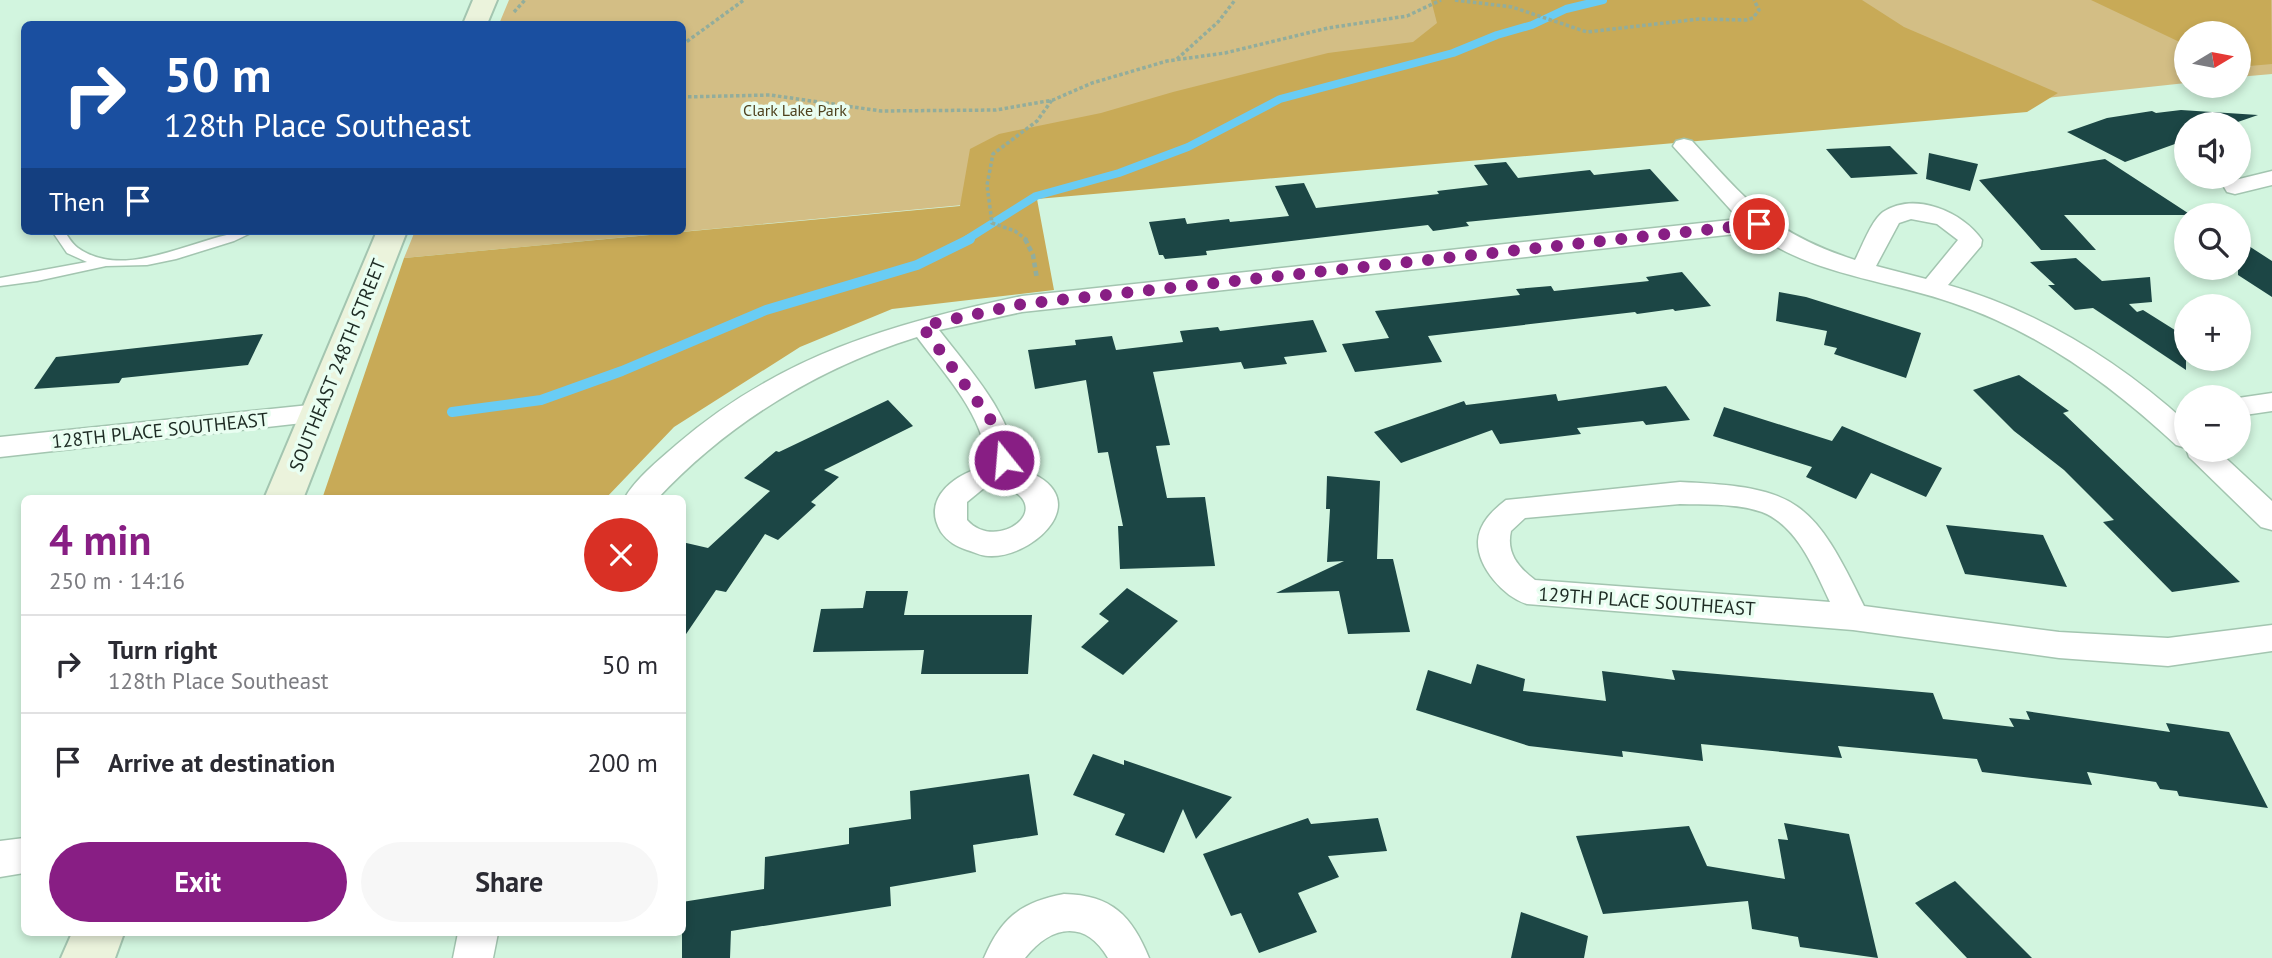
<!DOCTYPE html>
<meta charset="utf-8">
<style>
body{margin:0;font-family:"PT Sans",sans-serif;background:#f7f7f7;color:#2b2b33;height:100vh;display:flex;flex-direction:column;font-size:26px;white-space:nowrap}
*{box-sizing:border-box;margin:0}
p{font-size:23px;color:#7c7c81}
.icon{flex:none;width:38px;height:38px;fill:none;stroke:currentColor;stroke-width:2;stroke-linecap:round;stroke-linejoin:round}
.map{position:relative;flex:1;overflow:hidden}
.sheet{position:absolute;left:21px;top:495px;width:665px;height:441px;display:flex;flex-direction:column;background:#fff;border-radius:10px;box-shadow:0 4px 10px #0003}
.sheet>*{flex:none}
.guide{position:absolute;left:21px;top:21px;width:665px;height:214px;border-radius:10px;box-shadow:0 4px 10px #0003;background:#1a4fa0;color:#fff;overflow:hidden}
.needle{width:46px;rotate:80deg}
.fabs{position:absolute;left:2174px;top:21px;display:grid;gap:14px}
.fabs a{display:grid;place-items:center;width:77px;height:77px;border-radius:50%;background:#fff;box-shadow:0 4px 10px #0003;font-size:35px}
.pin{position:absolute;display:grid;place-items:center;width:60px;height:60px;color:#fff;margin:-30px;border:4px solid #fff;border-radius:50%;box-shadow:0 2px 7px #0007}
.me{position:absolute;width:77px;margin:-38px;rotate:343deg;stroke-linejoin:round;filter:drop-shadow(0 0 5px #0008)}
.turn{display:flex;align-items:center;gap:24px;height:147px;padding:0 28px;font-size:32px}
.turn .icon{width:91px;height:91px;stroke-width:2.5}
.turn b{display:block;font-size:49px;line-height:60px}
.then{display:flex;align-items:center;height:66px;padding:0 28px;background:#0003;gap:14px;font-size:26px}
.round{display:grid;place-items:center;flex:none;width:74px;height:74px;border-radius:37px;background:#f7f7f7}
.overview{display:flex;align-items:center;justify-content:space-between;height:119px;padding:0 28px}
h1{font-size:42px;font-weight:700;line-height:52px;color:#881e84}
.primary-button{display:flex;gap:14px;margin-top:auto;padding:14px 28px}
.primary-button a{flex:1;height:80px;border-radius:42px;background:#881e84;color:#fff;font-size:28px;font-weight:700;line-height:80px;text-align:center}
.primary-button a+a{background:#f7f7f7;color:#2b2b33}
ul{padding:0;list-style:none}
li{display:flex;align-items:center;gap:21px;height:98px;padding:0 28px;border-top:2px solid #e1e1e2}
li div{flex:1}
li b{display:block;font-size:26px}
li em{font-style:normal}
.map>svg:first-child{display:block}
.green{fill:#d3be85}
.forest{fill:#c8aa57}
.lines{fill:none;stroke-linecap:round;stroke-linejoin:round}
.stream-far1{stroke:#69ccf4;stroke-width:8}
.stream{stroke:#69ccf4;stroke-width:10}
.building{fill:#1c4645}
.lane-casing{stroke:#a3c5b0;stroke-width:3}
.street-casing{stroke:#a3c5b0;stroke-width:3}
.secondary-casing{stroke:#a3c5b0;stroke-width:4}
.path-far1{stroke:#92ad9c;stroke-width:3.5;stroke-dasharray:3.5 2.5;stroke-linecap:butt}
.path{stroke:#92ad9c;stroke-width:4.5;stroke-dasharray:5 3.5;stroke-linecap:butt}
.lane{fill:#fff;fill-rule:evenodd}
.street{fill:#fff;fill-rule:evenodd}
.secondary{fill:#ebf3dc;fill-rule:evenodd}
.route{stroke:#881e84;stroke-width:12;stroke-dasharray:0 21.6}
.labels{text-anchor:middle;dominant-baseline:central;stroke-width:7;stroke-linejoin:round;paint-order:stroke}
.far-park-label{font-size:16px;fill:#4f421e;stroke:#e9fef1}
.street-label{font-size:19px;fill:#1d2a23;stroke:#e9fef1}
</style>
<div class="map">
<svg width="2272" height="958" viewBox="0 0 2272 958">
<rect width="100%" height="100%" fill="#d2f5df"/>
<path class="green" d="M509,0h1763v74l-34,3v-44h-52v50l-526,56 -1256,119 11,-27h267v-207h-183z"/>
<path class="forest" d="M1431,0h431l42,27 154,66 -31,19 -990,87 17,91 -162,19 -92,38 -126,80 -69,72h-283l82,-241 556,-52 10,-57 29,-15 102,-21 72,-21 155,-39 85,-11 24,-19z
M2091,0h180l1,64 -34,3v-34h-52v12z"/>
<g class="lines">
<path class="stream-far1" d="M966,240l70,-44 83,-23 69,-26 92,-48 173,-46 44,-18 35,-10 34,-16 37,-9"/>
<path class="stream" d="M452,412l89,-12 81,-29 144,-61 151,-45 53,-26"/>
</g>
<path class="building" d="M2181,110l77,5 -26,9h-46v16l-61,22 -58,-30 40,-14 45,-7 4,2z
M1890,146l28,28 -67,4 -25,-29z
M1929,153l49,11 -8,27 -44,-12z
M2105,159l86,56h-127l32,35h-55l-62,-70z
M1506,162l12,16 72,-8 4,5 56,-6 29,32 -213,21 3,4 -36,5 -5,-6 -222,26 1,4 -42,4 -2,-4h-4l-10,-33 36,-4 2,6 42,-5 1,3 59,-6 -14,-30 29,-3 12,25 123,-14 -2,-3 51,-6 -14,-20z
M2238,239l34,22v36l-34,-22z
M2076,258l26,23 48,-4 2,25 -23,2 8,8 6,-2 43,27v33l-93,-62 -18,2 -27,-25h7l-25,-23z
M1682,272l29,34 -36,5 -2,-2 -36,5 -2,-2 -207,24 14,26 -87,10 -13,-28 47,-6 -14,-27 145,-16 -4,-6 35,-3 3,5 95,-10 -3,-4z
M1779,292l27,5 115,36 -15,45 -72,-24 3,-6 -13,-3 3,-14 -51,-10z
M1313,320l14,32 -43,5 3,7 -43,5 -3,-7 -88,10 17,73 -14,1 11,52 38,-1 10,69 -95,3 -2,-43h5l-15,-74 -10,1 -12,-73 -51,9 -7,-39 48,-5 -1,-5 37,-4 4,14 67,-8 -3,-11 38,-4 2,4z
M263,334l-15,31 -126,13 -3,5 -85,6 22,-32z
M2019,375l50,36 -6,2 177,169 -68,10 -69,-70 11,-2 -50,-50 -50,-39 -41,-41z
M1666,386l24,34 -44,5 -3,-4 -66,7 4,6 -81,10 -8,-14 -91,33 -27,-31 90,-31 2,4 90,-11 2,7z
M888,400l25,26 -89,44 15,7 -28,25 5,3 -38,35 -13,-6 -39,58 -10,-2 -34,50v-98l26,6 62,-57 -26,-13 32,-27 3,1z
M1724,407l108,34 10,-15 100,42 -16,29 -55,-24 -15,26 -50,-22 6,-10 -99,-31z
M1327,476l53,5 -3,78h16l17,73 -62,2 -9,-43 -63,2 68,-32 -17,1 3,-53h-4z
M1946,525l97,10 24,52 -102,-13z
M1127,588l51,33 -55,54 -42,-28 28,-26 -10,-7z
M866,591h42l-4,24h128l-4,59h-107l3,-24 -111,2 8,-43 42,-1z
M1477,664l48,15 -2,12 83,10 -4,-30 73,9 -3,-10 261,23 10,26 71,8 -5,-9 21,2 -4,-9 144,21 -4,-9 63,9 39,76 -89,-12 -2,-5 -17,-2 -4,-7 -69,-10 5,13 -110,-13 -5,-13 -139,-13 4,12 -141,-14 2,17 -81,-10 1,6 -94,-11 -113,-36 12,-40 43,14z
M1093,754l31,11v-5l108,37 -36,42 -13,-30 -19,44 -49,-18 10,-21 -52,-19z
M1029,774l9,61 -65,10 3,27 -86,15 1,19 -160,25 -1,27h-48v-56l82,-13 1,-32 84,-13v-16l62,-9 -1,-28z
M1308,818l3,6 67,-6 9,33 -59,5 11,21 -41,16 19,39 -58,21 -18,-40 -10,3 -28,-62z
M1784,823l65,11 29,124 -78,-11 -2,-10 -46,-8 -4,-28 -145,13 -27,-78 113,-10 18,40 78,13 -7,-40 10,1z
M1955,881l77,77h-65l-52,-55z
M1521,912l67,24 -4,22h-73z"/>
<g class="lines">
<defs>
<path id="lane" d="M52,231h12c4,5 8,13 14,17 51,36 125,-17 177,-17l-21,10 -58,18 -29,6 -41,1 -69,15 -37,5v-8l87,-16 -20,-9z"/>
<path id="street" d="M1684,139l8,2c57,62 80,92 163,119 7,-13 16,-39 28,-48 32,-21 80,0 99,28l-1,6 -33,39c90,26 168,74 238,137v26l-10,-3c-66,-61 -137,-113 -223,-142 -65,-23 -143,-28 -199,-71l-732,80 -83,18c33,43 73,84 79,140 6,2 15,3 21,7 50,30 -10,82 -51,79 -7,0 -14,-4 -21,-6 -11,-4 -19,-8 -26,-18 -21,-35 17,-60 47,-66 -4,-51 -42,-90 -71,-129 -99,31 -189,86 -260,162h-33c12,-21 34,-38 52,-54 105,-90 215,-121 346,-149l717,-77 -66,-73 3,-5zM1911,219l26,5 21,16 -32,39 -50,-13 23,-43zM1002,486c58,20 -5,68 -35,34v-18l17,-14z
M2272,171v14l-37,9 -8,-2 -3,-5 3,-5z
M2272,393v18l-34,5v-18z
M319,404l10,2 4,7 -4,7 -329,37v-20z
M2186,448l31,2 55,51v29l-11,-3 -72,-70z
M1680,482c118,5 133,19 184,124l195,26 109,6 104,-13v26l-104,15 -109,-8 -206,-28 -326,-26c-23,-7 -50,-37 -49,-63 1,-18 15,-31 28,-41zM1680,504c27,1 56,-1 82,8 36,14 53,59 68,90l-295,-22c-17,-13 -29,-27 -24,-49l14,-13z
M24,838v35l-24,4v-36z
M1064,894c48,1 68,22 85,64h-41c-23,-40 -58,-32 -83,0h-41c17,-40 37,-56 80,-64z
M458,933h40l-5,25h-40z"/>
<path id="secondary" d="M473,0h24l-10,24h-24z
M377,231h30l-104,268h-39z
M72,933h52l-9,25h-54z"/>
</defs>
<use href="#lane" class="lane-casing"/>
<use href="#street" class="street-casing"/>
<use href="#secondary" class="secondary-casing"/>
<path class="path-far1" d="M1455,0l57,7 75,25 112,-13 47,1 7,-2 6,-8 -5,-10
M514,12l11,-12
M682,45l62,-45
M1177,59l41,-37 17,-22
M682,97l88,-2 111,16 115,-1 57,-10 39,-17 75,-22 58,-8 103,-25 79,-12 34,-16
M1027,240l-12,-9 -23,-8 -5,-38 6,-31 44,-33 15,-21"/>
<path class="path" d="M1025,239l8,16 4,24"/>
<use href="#lane" class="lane"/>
<use href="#street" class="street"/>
<use href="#secondary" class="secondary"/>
</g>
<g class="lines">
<path class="route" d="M1004,460l-11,-37 -71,-97 100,-22 737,-80"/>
</g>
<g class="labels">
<g class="far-park-label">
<text x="795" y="110">Clark Lake Park</text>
</g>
<g class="street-label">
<text transform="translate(337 365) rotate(-68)">SOUTHEAST 248TH STREET</text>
<text transform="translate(160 430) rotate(-6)">128TH PLACE SOUTHEAST</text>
<text transform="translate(1647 601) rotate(4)">129TH PLACE SOUTHEAST</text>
</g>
</g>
</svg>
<div class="fabs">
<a><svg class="needle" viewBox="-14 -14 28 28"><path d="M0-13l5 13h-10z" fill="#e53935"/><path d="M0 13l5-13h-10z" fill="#7c7c81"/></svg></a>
<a><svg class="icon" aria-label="sound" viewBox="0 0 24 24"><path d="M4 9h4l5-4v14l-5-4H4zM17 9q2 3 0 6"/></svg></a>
<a><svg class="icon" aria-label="search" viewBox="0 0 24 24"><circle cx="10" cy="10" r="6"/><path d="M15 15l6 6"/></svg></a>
<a>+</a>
<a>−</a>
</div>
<div class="pin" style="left:1759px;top:224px;background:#d93025"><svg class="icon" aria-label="arrive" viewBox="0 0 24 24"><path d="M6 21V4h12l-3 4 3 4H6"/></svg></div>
<svg class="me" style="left:1004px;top:460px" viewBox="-20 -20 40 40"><circle r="17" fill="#881e84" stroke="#fff" stroke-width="3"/><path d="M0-11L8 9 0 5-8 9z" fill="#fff"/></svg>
<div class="guide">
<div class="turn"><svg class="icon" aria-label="right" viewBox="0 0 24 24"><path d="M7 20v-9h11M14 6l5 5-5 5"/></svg><div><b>50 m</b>128th Place Southeast</div></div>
<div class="then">Then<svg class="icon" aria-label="arrive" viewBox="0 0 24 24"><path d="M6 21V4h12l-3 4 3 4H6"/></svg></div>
</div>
<section class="sheet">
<div class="overview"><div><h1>4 min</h1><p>250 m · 14:16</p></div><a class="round" style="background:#d93025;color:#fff"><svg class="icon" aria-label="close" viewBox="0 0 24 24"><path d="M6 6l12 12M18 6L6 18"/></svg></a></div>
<ul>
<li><svg class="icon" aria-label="right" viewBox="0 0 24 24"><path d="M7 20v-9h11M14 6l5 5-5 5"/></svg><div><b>Turn right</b><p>128th Place Southeast</p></div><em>50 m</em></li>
<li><svg class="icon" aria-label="arrive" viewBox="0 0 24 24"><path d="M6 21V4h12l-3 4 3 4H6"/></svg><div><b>Arrive at destination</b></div><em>200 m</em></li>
</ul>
<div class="primary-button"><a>Exit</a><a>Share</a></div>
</section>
</div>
